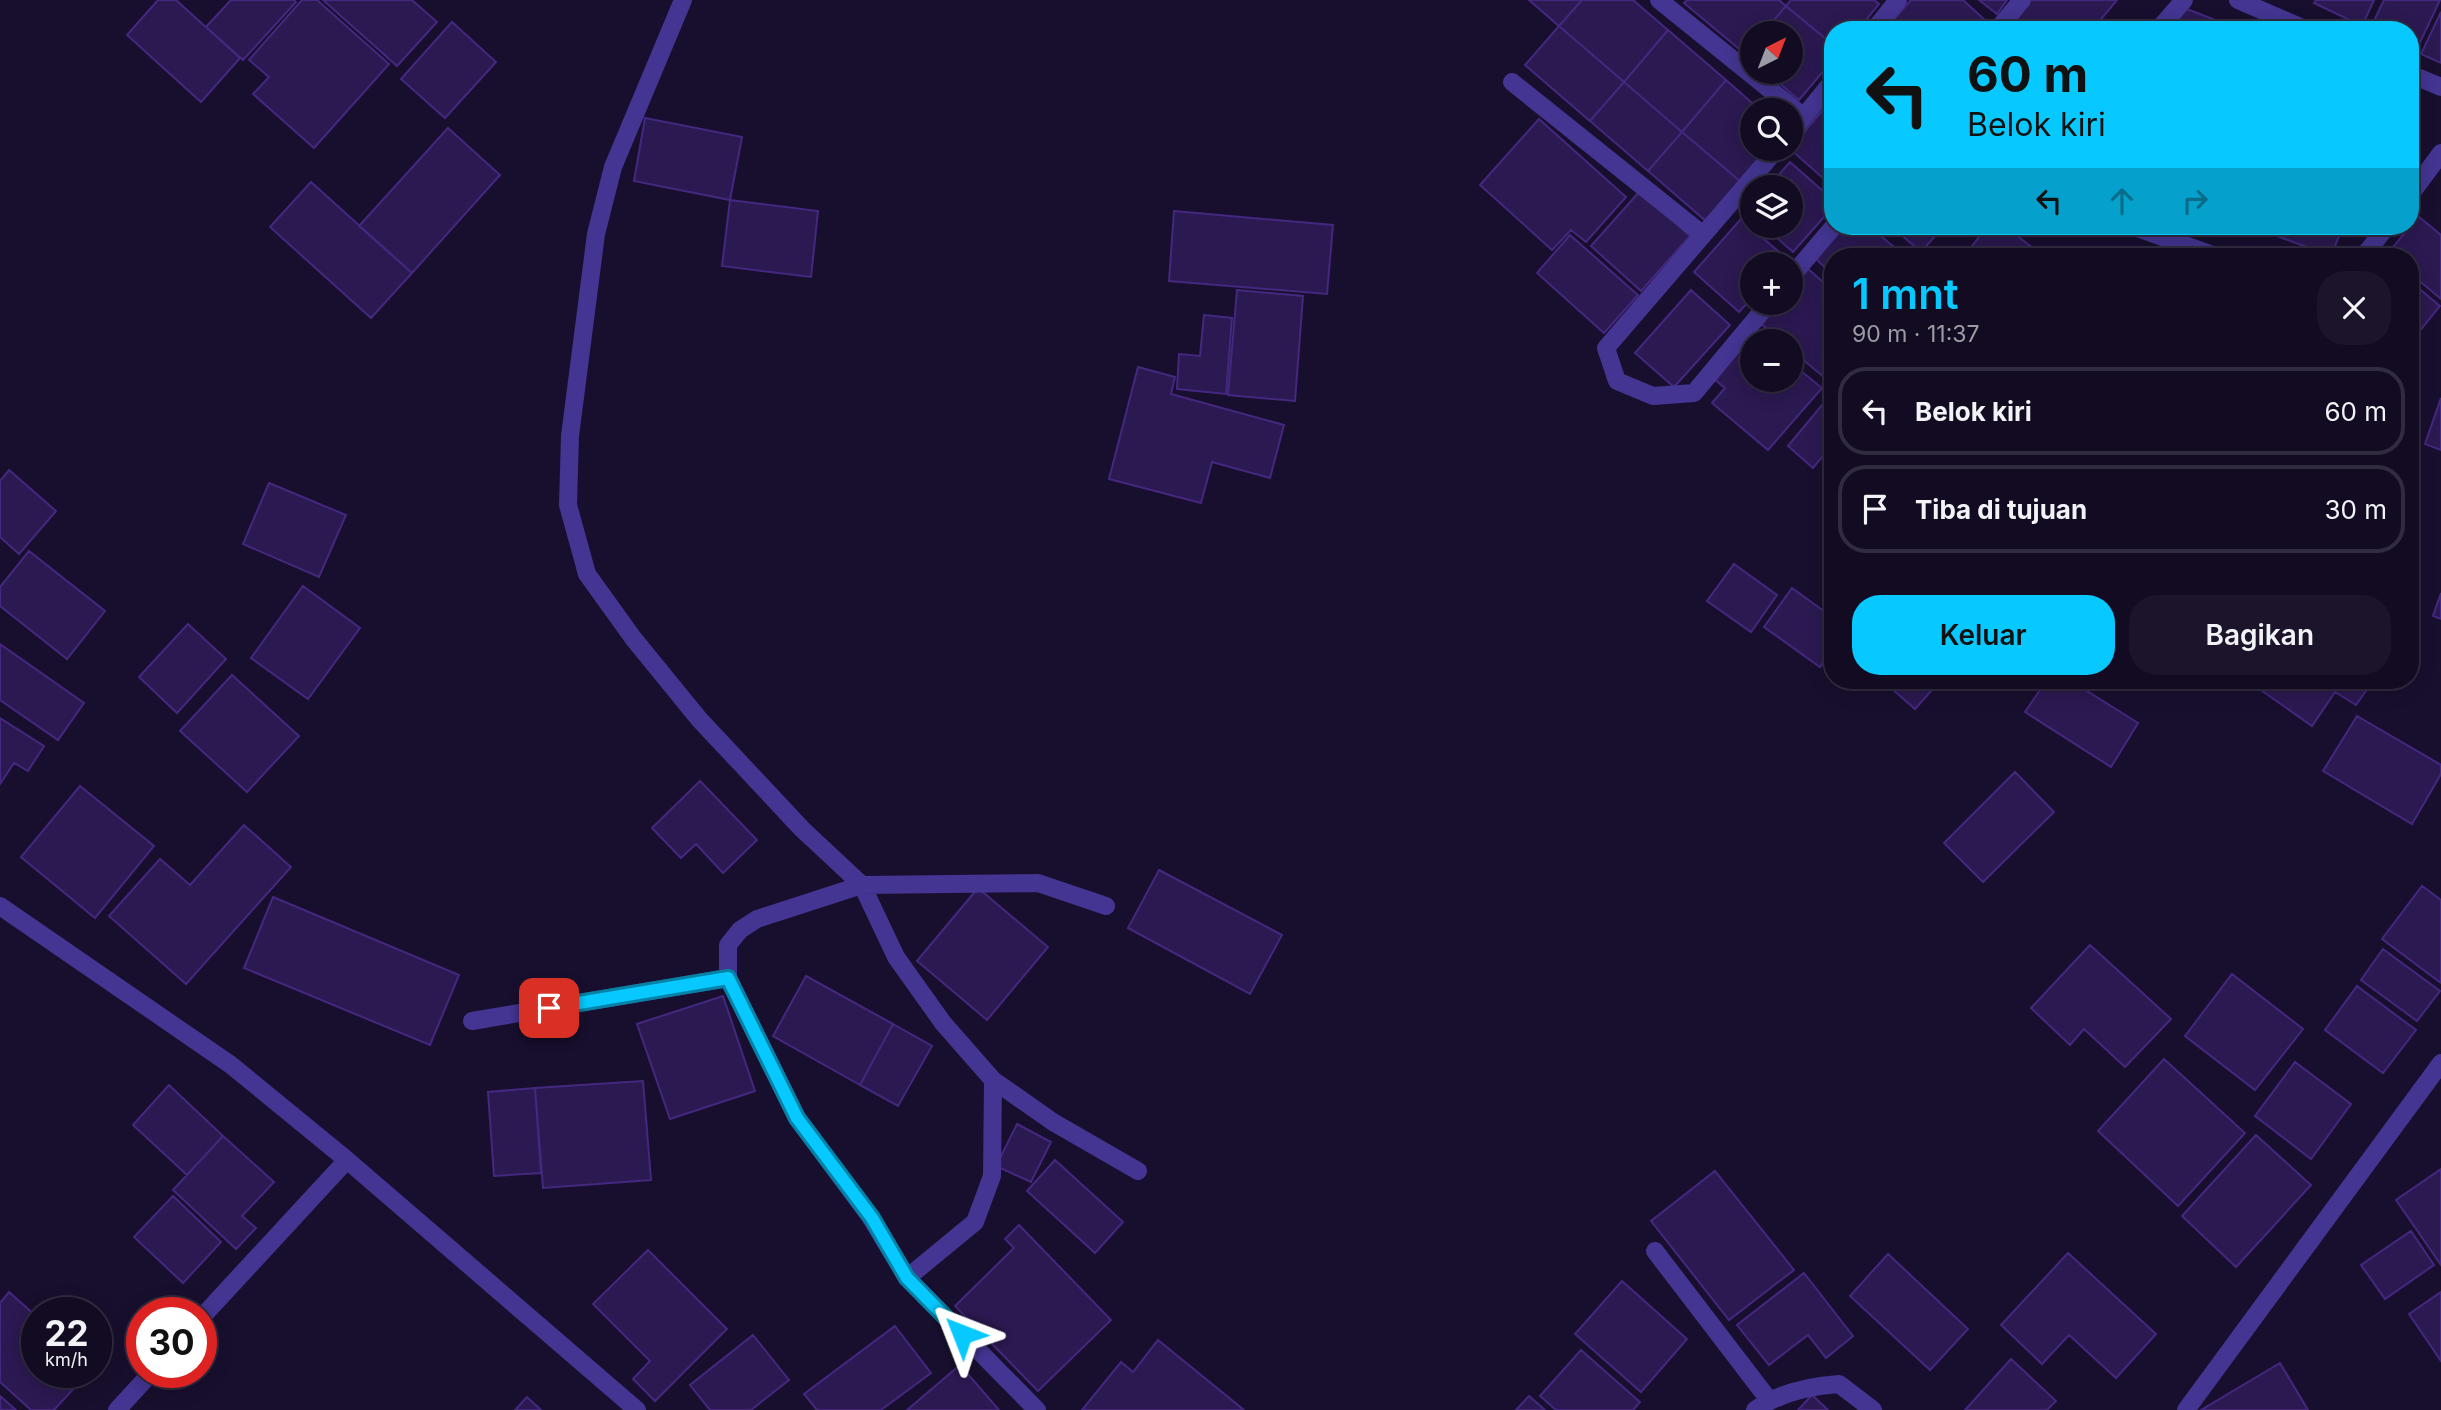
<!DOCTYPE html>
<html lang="id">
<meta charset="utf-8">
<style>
body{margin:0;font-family:Inter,sans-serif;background:#1b142a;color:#f1f3f6;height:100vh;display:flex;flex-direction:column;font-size:26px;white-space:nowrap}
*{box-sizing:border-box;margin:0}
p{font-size:23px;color:#9c9ba5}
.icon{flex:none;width:38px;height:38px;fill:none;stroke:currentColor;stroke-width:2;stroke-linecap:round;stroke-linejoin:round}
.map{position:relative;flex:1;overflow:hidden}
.side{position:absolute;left:1824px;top:248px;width:595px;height:441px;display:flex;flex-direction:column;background:#120b22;border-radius:28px;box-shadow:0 4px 18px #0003,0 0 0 2px #312b40}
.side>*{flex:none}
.top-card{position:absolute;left:1824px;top:21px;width:595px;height:214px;border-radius:28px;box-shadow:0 4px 18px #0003,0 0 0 2px #312b40;background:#07c9ff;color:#111;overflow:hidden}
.needle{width:46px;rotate:42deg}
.fabs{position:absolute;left:1740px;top:21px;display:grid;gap:14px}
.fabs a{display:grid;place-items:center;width:63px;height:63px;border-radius:50%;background:#120b22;box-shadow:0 4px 18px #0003,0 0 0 2px #312b40;font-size:35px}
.speed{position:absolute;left:21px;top:1297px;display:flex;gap:14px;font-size:35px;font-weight:700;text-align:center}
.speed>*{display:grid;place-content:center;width:91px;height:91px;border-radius:50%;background:#120b22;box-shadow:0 4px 18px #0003,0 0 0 2px #312b40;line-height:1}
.speed small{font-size:18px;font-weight:400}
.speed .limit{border:10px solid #d22;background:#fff;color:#111}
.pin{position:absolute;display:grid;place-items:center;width:60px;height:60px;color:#fff;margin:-30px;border-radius:14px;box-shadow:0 4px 10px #0006}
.me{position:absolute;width:77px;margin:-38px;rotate:315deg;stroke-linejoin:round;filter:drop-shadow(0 0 5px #0008)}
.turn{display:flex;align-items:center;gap:24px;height:147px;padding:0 28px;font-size:32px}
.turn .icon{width:91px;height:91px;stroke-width:2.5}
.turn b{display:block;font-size:49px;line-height:60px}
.lanes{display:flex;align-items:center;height:66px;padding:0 28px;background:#0003;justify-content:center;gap:35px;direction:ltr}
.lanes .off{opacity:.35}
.round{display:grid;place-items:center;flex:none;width:74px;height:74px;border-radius:28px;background:#1b142a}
.headline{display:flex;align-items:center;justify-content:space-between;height:119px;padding:0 28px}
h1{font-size:42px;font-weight:600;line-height:52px;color:#07c9ff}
.primary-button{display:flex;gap:14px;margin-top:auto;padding:14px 28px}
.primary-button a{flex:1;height:80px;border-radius:28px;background:#07c9ff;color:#111;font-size:28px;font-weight:600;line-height:80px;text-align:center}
.primary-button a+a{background:#1b142a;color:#f1f3f6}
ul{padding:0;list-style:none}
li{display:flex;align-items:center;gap:21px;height:88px;margin:0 14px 10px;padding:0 14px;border:4px solid #312b40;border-radius:28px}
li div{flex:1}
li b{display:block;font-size:26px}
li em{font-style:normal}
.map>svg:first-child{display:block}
.building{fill:#2b1951;stroke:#44287f;stroke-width:2}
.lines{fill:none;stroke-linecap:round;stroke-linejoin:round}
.minor{stroke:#433591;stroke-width:18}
.route-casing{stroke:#0583a6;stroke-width:18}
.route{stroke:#07c9ff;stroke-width:12}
</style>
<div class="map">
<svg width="2441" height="1410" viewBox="0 0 2441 1410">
<rect width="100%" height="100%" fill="#180f2e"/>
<path class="building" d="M158,0h18l64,58 -39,44 -74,-67z
M231,0h63l2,2 -53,58 -37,-33z
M302,0h15l72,64 -75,84 -61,-54 16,-17 -20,-17z
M323,0h89l25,22 -40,44z
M1529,0h53l-23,26z
M1582,0h51l35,30 -44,52 -65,-56z
M1687,0h92l7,6 -23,27h-11v14l-7,7 -61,-51z
M1791,0h83l5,4 -21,26h-26v14l-46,-38z
M1911,0h52l24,22 -8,8h-91l-2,-2z
M1979,0h28l-10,14z
M2031,0h86l-25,30h-76l-6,-5z
M2316,0h58l-12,26 -48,-23z
M2384,0h56l-24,51 -6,-3v-18l-40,-1z
M1786,6l46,38v17l-33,39 -33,-28h24v-39h-27z
M2179,6l62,24h-71z
M2441,12v51l-20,-9z
M452,22l44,40 -51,56 -44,-39z
M1559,26l65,56 -34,39 -65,-56z
M1668,30l58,50 -44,52 -58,-50z
M1726,80l34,30h-8v39h18l-29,33 -59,-50z
M1624,82l58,50 -34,39 -58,-50z
M1832,99v87l-42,-37z
M2410,103l6,2 -6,17z
M645,118l97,19 -12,63 -96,-19z
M1539,119l87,78 -40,45 -15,-12 -19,20 -72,-65z
M448,128l52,47 -88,98 -53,-47z
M1682,132l59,50 -34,40 -59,-51z
M1790,162l42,37v9l-39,44 -30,-26h27v-39h-22z
M311,182l101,91 -41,45 -101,-91z
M1640,191l50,45 -49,55 -50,-45z
M730,200l88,11 -7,66 -89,-11z
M1174,211l159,14 -6,69 -158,-13z
M2418,216l23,19v64l-31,-26v-16l-23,-2z
M1741,219l46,40 -5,5h-30v34l-13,14 -45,-40z
M1844,226h25l37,31h-74v17l-16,-15z
M1891,226h53l-23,26z
M1987,226h17l29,22 -7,9h-62z
M2252,226h26l-4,9z
M2278,226h65l-12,30 -57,-21z
M1570,235l68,60 -34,38 -67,-60z
M1807,268l25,22 -1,93 -41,-34v-8h-8l-22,-18 17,-20h13v-15z
M2410,281l30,25 -30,37z
M1237,290l66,6 -8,105 -67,-6z
M1691,290l39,35 -56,62 -39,-34z
M1204,315l28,3 -6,76 -49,-5 2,-35 21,2z
M1753,330l13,11h-14v39h38v-18l32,26 -54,62 -56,-47 13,-15 -12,-10z
M1138,367l37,10 -4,17 113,31 -14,53 -58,-16 -11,41 -92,-24z
M1832,393v52l-19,23 -25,-22z
M2441,398v52l-16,-6z
M1832,461v19l-9,-8z
M9,470l47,41 -37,43 -19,-17v-56z
M269,483l77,32 -27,62 -76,-33z
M29,551l76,60 -38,48 -67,-53v-19z
M1734,564l43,31 -26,37 -44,-31z
M303,586l57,42 -52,71 -57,-41z
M1792,588l40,29v33l-12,17 -56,-40z
M2441,593v26l-8,-3z
M188,624l38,35 -49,54 -38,-36z
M0,644l84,59 -26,37 -58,-40z
M232,675l67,61 -52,56 -67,-61z
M1883,681h57l-25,28z
M2046,681h25l67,42 -27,44 -86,-55z
M2248,681h125l-17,24 -21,-13 -23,34z
M2357,716l84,49v9l-29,50 -89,-53z
M0,718l44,28 -16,25 -14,-8 -14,21z
M2015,772l39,40 -71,70 -39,-39z
M700,781l57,59 -34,33 -27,-29 -15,14 -29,-30z
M80,786l74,60 -59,72 -74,-61z
M244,825l47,42 -105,117 -77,-68 51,-57 30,26z
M1159,870l123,65 -32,59 -122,-66z
M2422,886l19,14v83l-59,-44z
M978,888l70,59 -61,73 -70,-59z
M273,897l186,78 -29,70 -186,-77z
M2090,945l81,74 -46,48 -41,-38 -14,16 -39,-37z
M2383,949l57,42 -23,30 -56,-41z
M2232,974l71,55 -48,61 -70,-54z
M806,976l87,48 -33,61 -87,-49z
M2357,986l59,44 -33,43 -58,-43z
M723,996l32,95 -85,28 -33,-95z
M893,1024l39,22 -34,60 -38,-21z
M2164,1059l81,74 -67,73 -80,-75z
M2295,1062l56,42 -40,55 -56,-43z
M643,1081l8,99 -108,8 -8,-100z
M169,1085l54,51 -36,39 -54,-50z
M535,1088l6,85 -47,3 -6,-84z
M1017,1124l34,18 -20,40 -35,-16z
M2256,1135l55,50 -75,82 -54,-51z
M223,1136l51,46 -32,34 14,12 -20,21 -63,-59z
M1055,1160l68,62 -28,31 -68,-62z
M2441,1169v96l-45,-65z
M1715,1171l79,99 -65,50 -78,-99z
M173,1196l48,46 -38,41 -49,-46z
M1019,1225l92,95 -73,71 -83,-85 59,-58 -9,-9z
M2411,1231l23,34 -49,34 -24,-34z
M648,1250l79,79 -72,72 -22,-22 17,-18 -57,-57z
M2068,1253l88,81 -40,44 -47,-43 -27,29 -41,-39z
M1888,1254l80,75 -38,41 -80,-74z
M1804,1273l49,63 -27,22 -18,-23 -39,30 -32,-40z
M1622,1281l65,58 -46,53 -66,-58z
M9,1292l28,25v55h52l-35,38h-23l-31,-28v-79z
M2441,1292v69l-32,-47z
M895,1326l36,47 -50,37h-64l-13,-16z
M753,1335l36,45 -38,30h-41l-20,-25z
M1158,1340l86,70h-162l39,-48 12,10z
M1581,1350l59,52 -7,8h-77l-16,-14z
M2011,1359l45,42 -9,9h-82z
M2280,1363l28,47h-107z
M960,1365l39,45h-92z
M1812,1395l16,15h-30z
M0,1396l16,14h-16z
M1529,1396l16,14h-29z
M527,1397l14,13h-26z"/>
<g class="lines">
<path class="minor" d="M683,0l-70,167 -17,67 -26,202 -2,69 19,69 46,64 66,81 103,110 60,56 34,72 47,66 50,57 60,42 85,49
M1659,0l145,117
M2238,0l69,30
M1874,30l24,-30
M1997,30l25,-30
M2158,30l26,-30
M2410,74l31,13
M1512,82l190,152
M1790,134l42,-52
M2410,195l31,-42
M2132,226l86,31
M2363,257l24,-31
M1790,278l44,-52
M1769,303l-75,90 -41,3 -36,-15 -11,-33 171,-199
M0,906l231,159 116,95 290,250
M472,1021l256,-43
M1655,1251l114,149
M907,1278l68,-56 17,-46 1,-96
M201,1318l146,-158
M117,1410l35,-38
M1037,1410l-130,-132 -36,-60 -74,-100 -69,-140v-33l12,-15 17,-11 105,-34 176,-2 68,23
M1755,1410c24,-17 55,-24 84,-26l34,26
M2186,1410l255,-347"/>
</g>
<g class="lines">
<defs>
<path id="route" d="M549,1008l179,-30 69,140 75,100 35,60 55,56"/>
</defs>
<use href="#route" class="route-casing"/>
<use href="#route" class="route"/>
</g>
</svg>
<div class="fabs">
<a><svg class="needle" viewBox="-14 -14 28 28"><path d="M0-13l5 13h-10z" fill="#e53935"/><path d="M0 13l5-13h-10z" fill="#9c9ba5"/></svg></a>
<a><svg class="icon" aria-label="search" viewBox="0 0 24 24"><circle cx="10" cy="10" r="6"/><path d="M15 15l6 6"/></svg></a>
<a><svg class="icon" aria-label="layers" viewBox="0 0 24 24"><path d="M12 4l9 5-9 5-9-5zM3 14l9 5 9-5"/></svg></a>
<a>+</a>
<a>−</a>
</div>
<div class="speed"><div>22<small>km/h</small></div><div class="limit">30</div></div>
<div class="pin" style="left:549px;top:1008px;background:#d93025"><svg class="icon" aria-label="arrive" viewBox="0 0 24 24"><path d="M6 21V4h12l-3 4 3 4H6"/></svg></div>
<svg class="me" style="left:962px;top:1334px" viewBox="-20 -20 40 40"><path d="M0-17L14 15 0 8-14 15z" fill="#07c9ff" stroke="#fff" stroke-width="4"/></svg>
<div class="top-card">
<div class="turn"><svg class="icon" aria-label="left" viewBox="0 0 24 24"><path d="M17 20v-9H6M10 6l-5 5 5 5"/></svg><div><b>60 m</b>Belok kiri</div></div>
<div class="lanes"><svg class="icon" aria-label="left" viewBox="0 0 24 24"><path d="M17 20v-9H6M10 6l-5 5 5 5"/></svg><svg class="icon off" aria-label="ahead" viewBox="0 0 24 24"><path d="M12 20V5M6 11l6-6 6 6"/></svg><svg class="icon off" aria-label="right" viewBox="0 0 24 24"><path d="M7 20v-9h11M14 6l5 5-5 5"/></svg></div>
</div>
<section class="side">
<div class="headline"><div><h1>1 mnt</h1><p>90 m · 11:37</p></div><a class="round"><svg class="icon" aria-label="close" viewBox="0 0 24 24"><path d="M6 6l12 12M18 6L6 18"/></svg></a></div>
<ul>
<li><svg class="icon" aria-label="left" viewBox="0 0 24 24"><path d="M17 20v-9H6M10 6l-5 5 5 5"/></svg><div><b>Belok kiri</b></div><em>60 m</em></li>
<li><svg class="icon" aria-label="arrive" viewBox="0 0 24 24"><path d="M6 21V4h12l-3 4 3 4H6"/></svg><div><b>Tiba di tujuan</b></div><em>30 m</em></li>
</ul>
<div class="primary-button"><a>Keluar</a><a>Bagikan</a></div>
</section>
</div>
